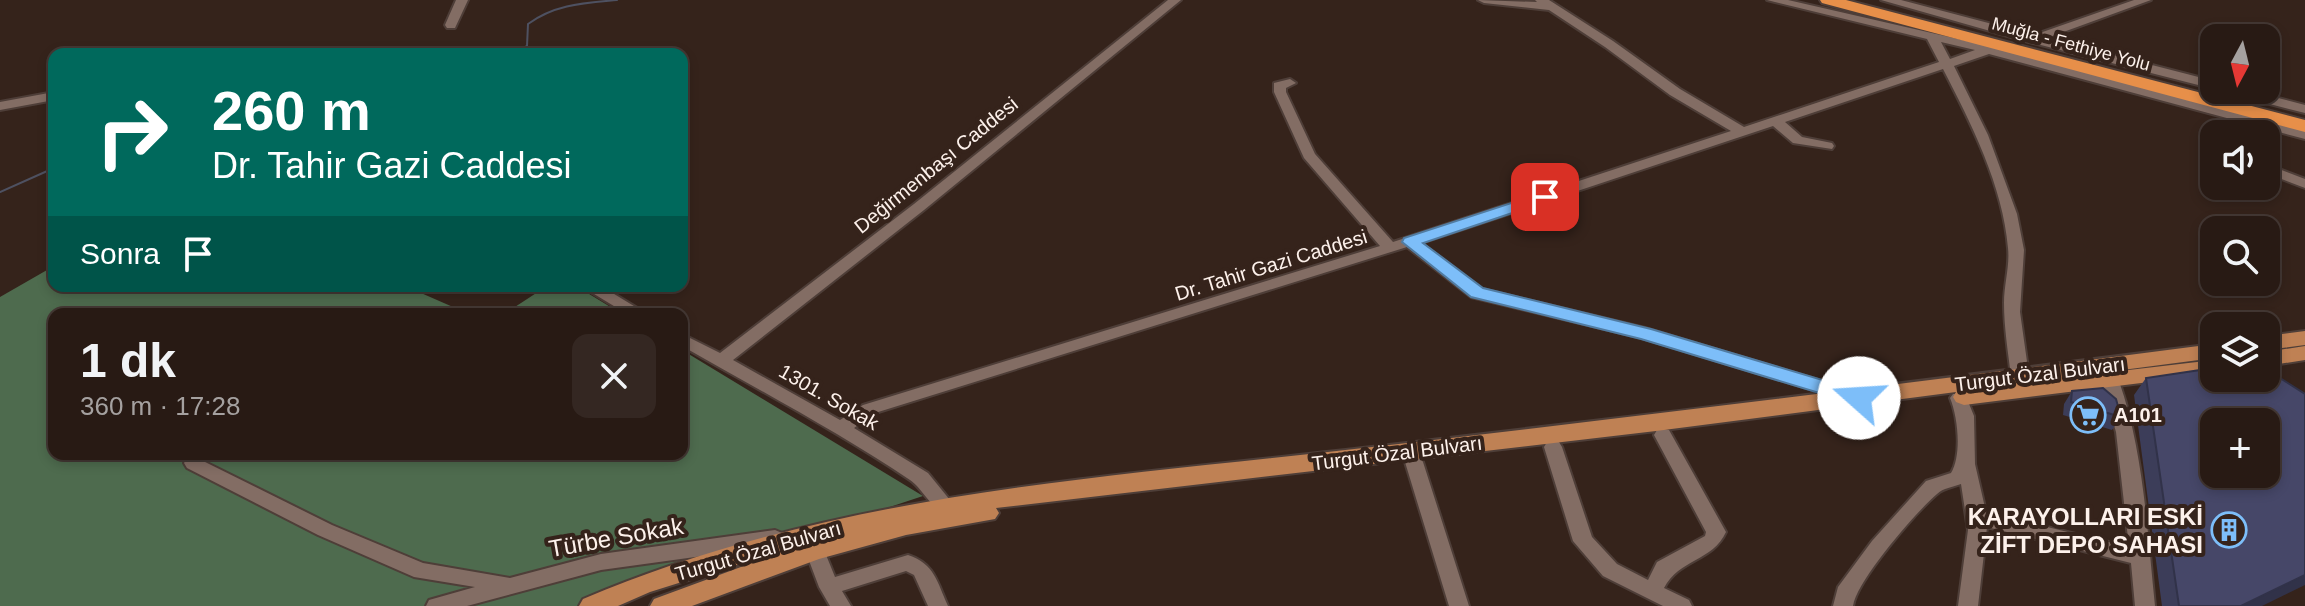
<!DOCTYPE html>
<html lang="tr">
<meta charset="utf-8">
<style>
body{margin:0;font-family:Arial,sans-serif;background:#342722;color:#f1f3f6;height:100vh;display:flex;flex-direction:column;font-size:30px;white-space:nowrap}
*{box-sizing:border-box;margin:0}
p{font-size:26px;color:#a5a1a0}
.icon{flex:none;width:44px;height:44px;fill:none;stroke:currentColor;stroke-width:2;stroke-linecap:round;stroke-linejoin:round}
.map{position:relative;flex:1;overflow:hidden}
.panel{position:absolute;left:48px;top:308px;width:640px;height:152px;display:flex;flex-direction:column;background:#281a14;border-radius:16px;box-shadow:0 4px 12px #0003,0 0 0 2px #443834}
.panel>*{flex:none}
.banner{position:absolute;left:48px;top:48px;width:640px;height:244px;border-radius:16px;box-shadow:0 4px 12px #0003,0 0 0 2px #443834;background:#00695c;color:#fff;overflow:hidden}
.needle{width:52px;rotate:187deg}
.buttons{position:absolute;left:2200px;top:24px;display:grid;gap:16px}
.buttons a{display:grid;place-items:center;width:80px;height:80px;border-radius:16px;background:#281a14;box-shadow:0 4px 12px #0003,0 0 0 2px #443834;font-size:40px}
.pin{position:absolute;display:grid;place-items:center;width:68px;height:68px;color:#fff;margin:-34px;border-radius:16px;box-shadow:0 4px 12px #0006}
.me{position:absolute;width:88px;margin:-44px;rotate:289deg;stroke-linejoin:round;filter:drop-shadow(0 0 6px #0008)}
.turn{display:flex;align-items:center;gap:28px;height:168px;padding:0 32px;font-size:36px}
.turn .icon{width:104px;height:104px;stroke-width:2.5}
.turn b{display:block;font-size:56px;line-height:68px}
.then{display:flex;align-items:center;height:76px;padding:0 32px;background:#0003;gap:16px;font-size:30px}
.round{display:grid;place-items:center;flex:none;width:84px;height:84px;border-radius:16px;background:#342722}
.summary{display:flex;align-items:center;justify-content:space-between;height:136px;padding:0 32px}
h1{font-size:48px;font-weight:700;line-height:60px}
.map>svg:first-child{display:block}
.forest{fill:#4e6b4e}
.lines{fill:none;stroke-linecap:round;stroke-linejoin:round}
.stream{stroke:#4e5161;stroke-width:2}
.minor-casing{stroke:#4e3e38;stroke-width:4}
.major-casing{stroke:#4e3e38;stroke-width:4}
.highway-casing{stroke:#4e3e38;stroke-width:4}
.minor{fill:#836d64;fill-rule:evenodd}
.major{fill:#bf8154;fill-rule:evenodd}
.highway{fill:#e78f49;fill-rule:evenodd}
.wall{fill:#3c3d59}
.shaded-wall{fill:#313249}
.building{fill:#464768;stroke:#313249;stroke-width:2;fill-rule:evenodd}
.route{fill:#7dbef9;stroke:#517ca2;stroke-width:2}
.labels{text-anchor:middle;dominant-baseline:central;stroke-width:8;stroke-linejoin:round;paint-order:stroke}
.far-street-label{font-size:18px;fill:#fdf1eb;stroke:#35231b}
.street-label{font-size:20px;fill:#fdf1eb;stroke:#35231b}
.poi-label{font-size:20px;font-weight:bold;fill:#fdf1eb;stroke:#35231b;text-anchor:start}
.near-poi-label{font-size:24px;font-weight:bold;fill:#fdf1eb;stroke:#35231b;text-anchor:end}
.near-street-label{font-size:24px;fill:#fdf1eb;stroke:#35231b}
</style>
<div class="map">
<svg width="2305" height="606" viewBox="0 0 2305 606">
<rect width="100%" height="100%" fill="#35231b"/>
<path class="forest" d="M54,266v20h351l64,28h-415v140h628v-104l241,146 -332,110h-591v-309z
M547,286h29l46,28h-118z"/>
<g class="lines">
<path class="stream" d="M512,54l15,-8 1,-22c27,-20 57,-21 89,-24
M0,192l54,-24"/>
<defs>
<path id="minor" d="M456,0h12l-13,28h-8l-2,-3z
M1168,0h13l-257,210 -191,150 107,60 23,-15 517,-159 -76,-88 -30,-66v-9l16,-4 6,4 -10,5v4l29,62 78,88 338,-111 -61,-36 -65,-48 -56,-37 -65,-7 -6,-3 59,2 -2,-2h14l64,41 67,48 64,38 195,-65 -12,-23 -160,-39h21l205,47 312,84v8l-316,-85 -35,12 34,69 29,79 7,36 -4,62 9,64 -3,4h-12l-3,-4c-3,-24 -7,-49 -7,-73 0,-19 6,-37 4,-55 -5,-62 -37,-125 -65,-179l-158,53 17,15 30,6 2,3 -2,3 -39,-6 -20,-17 -352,117 61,46 163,39 220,66 3,4 -3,4 -6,2 -217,-66 -171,-41 -64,-50 -532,166 -21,15 74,45 26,32 -2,5c-19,6 -28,-21 -42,-30 -73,-49 -151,-90 -228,-134v-12l38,19 194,-149zM1941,42l34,8 -25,9z
M1881,0h20l133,35 100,-35h17l-104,38 167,43v8l-185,-47z
M2226,90h21l58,15v8l-78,-20z
M54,92v8l-54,10v-8z
M2266,164l39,15v9l-39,-15z
M581,286h20l46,28h-20z
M2110,375l6,2 3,4c25,72 28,149 36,225h-20l-4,-43 -144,-36 -9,79h-20l10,-76 -7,-46c-8,3 -18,4 -24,10 -21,18 -80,86 -84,112h-20l5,-19 34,-46 54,-60 25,-8c11,-18 7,-56 -1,-75l3,-4h12l9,22 1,48 11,48 143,35 -13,-115 -15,-51 3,-4z
M1663,429l6,1 57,102c-13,29 -47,27 -62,56l25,12 3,6h-29l-60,-30 -30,-35 -29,-94 3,-5h12l3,5 30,90 25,27 31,16 9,-18 48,-26 1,-4 -52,-97 3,-5z
M1414,455l6,2 3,5 46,144h-20l-44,-144 3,-5z
M193,456l139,69 91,38 87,15 91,-24 174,-24 7,3 3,5 -3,5 -7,3 -174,24 -134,36h-41l3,-6 46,-13 -61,-10 -96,-42 -131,-67 -3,-5 3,-5z
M815,542l7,3 13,32 73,-22c27,9 29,27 40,51h-20l-14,-31 -8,-4 -64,20 9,15h-21l-11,-19 -14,-37 3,-5z"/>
<path id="major" d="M2305,331v14l-39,5v-14z
M2214,344v14l-145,19 145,-17v14l-250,31 -8,-3 -3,-5 3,-5 -300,39 -660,77 3,5 -4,6 -89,16 -87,24 -127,47h-42l4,-7 155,-57 -159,50 -32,14h-39l4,-7c251,-107 521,-121 789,-152 281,-32 561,-67 842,-103z
M2305,346v14l-39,6v-14z"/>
<path id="highway" d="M1820,0h26l459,120v12l-483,-129z"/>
</defs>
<use href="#minor" class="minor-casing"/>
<use href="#major" class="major-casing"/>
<use href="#highway" class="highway-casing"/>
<use href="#minor" class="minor"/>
<use href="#major" class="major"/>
<use href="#highway" class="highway"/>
</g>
<path class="wall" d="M2146,378l116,228h-100l-28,-211z
M2072,391l49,26 -9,13 -49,-15 1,-11z"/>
<path class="shaded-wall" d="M2305,575v10l-43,21h-21z"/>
<path class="building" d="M2214,368v10h52v-9l39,25v181l-64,31h-62l-33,-228zM2214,422h52v52h-52z
M2103,388l13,11 5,18 -50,-15 1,-11z"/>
<path class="route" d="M1545,192l6,1 2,4 -2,3 -128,43 60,45 168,41 215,64 3,5 -3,5 -7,2 -218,-66 -170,-42 -69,-55 2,-4z"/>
<defs>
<symbol id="supermarket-ring" viewBox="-11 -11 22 22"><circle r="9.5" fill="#35231b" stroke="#7dbef9" stroke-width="1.5"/><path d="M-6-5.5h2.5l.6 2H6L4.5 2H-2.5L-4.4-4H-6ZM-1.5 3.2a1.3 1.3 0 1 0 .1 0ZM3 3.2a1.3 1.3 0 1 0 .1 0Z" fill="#7dbef9"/></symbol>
<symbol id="building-ring" viewBox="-11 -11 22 22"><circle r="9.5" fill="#35231b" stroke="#7dbef9" stroke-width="1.5"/><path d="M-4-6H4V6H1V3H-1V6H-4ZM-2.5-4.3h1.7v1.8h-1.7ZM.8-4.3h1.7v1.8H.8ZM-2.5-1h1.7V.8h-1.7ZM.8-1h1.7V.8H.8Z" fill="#7dbef9"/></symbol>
</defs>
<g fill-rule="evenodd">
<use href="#supermarket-ring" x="2068" y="395" width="40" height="40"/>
<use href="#building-ring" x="2209" y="510" width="40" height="40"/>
</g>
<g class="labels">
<g class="far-street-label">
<text transform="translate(2071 44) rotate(15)">Muğla - Fethiye Yolu</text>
</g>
<g class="street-label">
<text transform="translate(936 165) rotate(-39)">Değirmenbaşı Caddesi</text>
<text transform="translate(1271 265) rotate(-17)">Dr. Tahir Gazi Caddesi</text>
<text transform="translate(2040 374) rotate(-7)">Turgut Özal Bulvarı</text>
<text transform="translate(829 397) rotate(30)">1301. Sokak</text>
<text transform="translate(1397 453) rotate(-7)">Turgut Özal Bulvarı</text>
<text transform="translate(758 551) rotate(-16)">Turgut Özal Bulvarı</text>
</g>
<g class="poi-label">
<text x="2114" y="415">A101</text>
</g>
<g class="near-poi-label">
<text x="2203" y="516">KARAYOLLARI ESKİ<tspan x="2203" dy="28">ZİFT DEPO SAHASI</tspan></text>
</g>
<g class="near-street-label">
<text transform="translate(616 537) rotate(-10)">Türbe Sokak</text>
</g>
</g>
</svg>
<div class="buttons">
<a><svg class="needle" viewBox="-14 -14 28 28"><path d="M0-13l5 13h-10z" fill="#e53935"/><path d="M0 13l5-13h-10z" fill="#a5a1a0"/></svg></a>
<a><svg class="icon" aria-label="sound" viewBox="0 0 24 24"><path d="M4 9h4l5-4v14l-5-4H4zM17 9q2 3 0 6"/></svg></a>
<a><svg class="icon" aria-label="search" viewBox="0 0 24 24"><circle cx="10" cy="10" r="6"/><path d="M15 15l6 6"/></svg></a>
<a><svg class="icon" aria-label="layers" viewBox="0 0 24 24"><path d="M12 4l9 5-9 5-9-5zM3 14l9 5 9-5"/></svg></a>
<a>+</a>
</div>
<div class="pin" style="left:1545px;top:197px;background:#d93025"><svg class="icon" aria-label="arrive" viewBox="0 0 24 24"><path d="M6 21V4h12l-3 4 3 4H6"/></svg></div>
<svg class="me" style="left:1859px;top:398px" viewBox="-20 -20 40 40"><circle r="19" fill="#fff"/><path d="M0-13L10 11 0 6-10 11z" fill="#7dbef9"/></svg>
<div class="banner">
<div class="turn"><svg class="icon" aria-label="right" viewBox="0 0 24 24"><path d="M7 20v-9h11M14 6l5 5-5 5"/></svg><div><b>260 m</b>Dr. Tahir Gazi Caddesi</div></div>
<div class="then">Sonra<svg class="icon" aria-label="arrive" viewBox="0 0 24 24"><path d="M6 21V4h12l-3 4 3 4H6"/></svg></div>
</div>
<section class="panel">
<div class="summary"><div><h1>1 dk</h1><p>360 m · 17:28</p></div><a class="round"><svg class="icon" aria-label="close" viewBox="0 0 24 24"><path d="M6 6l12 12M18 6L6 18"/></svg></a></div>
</section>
</div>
